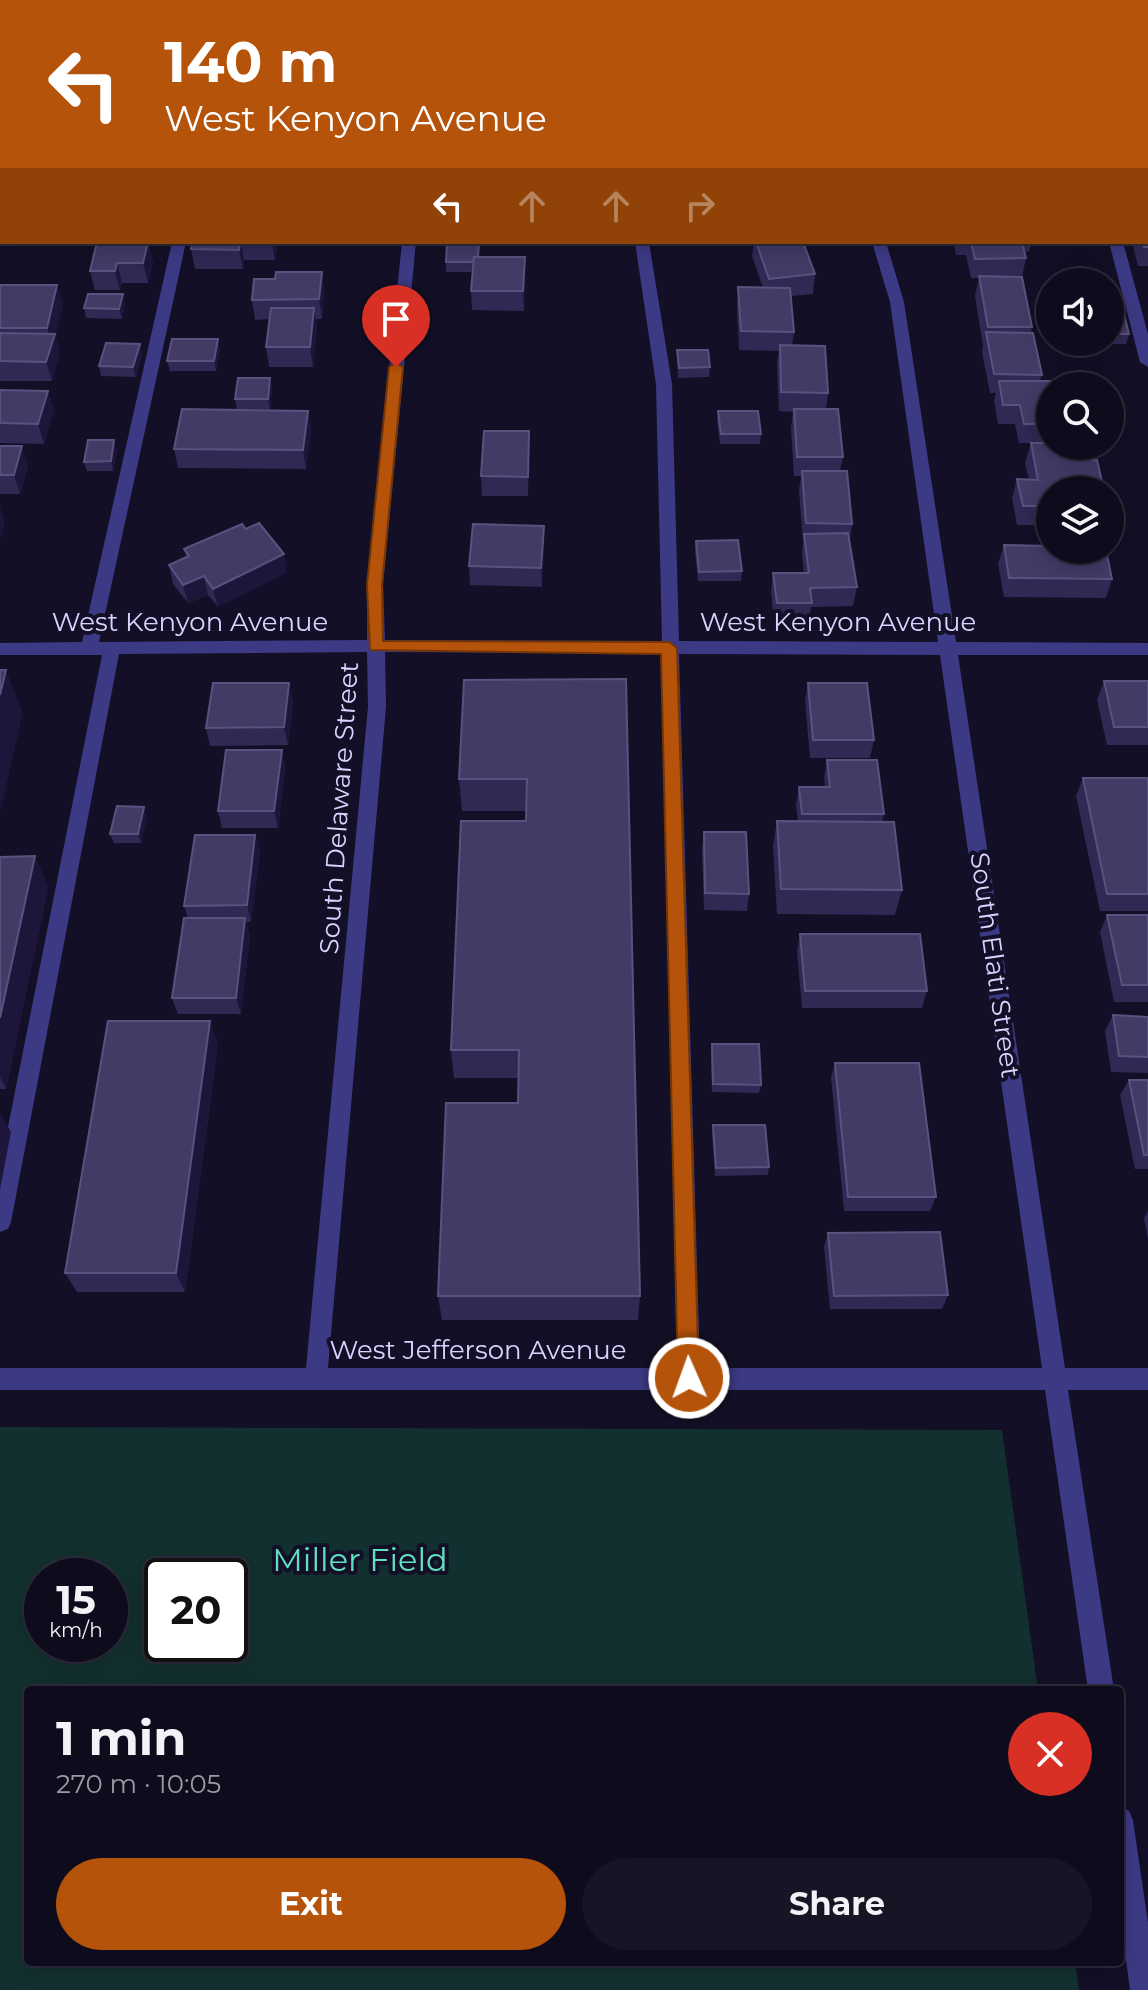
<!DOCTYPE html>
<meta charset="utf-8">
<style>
body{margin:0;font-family:Montserrat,sans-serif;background:#171425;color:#f1f3f6;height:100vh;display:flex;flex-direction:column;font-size:30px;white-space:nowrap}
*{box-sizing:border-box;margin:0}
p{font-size:26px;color:#9b9ba3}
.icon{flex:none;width:44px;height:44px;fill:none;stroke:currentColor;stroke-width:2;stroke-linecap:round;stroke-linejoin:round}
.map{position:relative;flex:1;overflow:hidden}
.drawer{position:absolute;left:24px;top:1686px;width:1100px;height:280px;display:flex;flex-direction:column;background:#0e0b1c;border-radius:8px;box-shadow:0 4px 20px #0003,0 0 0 2px #2e2b3b}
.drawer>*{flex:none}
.guide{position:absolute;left:0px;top:0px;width:1148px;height:244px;box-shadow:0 4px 20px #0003,0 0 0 2px #2e2b3b;background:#b45309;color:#fff;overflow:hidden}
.tools{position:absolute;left:1036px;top:268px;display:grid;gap:16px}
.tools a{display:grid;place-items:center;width:88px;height:88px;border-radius:50%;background:#0e0b1c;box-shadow:0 4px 20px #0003,0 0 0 2px #2e2b3b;font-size:40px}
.speed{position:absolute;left:24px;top:1558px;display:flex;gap:16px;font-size:40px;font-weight:700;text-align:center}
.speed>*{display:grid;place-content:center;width:104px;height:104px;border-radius:50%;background:#0e0b1c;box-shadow:0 4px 20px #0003,0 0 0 2px #2e2b3b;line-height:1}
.speed small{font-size:20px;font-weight:400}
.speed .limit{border:4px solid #111;border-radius:12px;background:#fff;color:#111}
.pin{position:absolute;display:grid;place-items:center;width:68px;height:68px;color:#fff;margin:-82px -34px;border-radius:50% 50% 50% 0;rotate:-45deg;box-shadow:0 0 8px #0007}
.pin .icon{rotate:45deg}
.me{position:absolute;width:88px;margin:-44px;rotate:358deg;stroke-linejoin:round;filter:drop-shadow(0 0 6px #0008)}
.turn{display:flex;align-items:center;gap:28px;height:168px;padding:0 32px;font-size:36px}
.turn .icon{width:104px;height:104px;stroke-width:2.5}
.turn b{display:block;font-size:56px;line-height:68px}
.lanes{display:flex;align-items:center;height:76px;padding:0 32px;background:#0003;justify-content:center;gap:40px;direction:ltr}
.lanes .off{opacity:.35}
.round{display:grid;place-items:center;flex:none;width:84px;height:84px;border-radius:42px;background:#171425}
.headline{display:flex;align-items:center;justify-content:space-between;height:136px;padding:0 32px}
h1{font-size:48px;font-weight:700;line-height:60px}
.primary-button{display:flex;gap:16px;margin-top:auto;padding:16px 32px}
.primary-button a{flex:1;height:92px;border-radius:48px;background:#b45309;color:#fff;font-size:32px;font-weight:700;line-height:92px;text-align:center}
.primary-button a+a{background:#171425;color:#f1f3f6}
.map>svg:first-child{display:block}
.green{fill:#12302f;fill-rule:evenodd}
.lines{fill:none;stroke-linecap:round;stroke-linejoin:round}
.minor{fill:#3d3a85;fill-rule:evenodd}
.wall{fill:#312854}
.shaded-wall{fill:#1d163a}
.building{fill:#433a66;stroke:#5a527e;stroke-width:2}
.route{fill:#b45309;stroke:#753606;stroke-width:2}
.labels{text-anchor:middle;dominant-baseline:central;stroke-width:8;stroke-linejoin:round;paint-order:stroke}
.street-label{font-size:26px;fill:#d9d4ff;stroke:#130f26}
.near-park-label{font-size:32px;fill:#5fe0c0;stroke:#130f26}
</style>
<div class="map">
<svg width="1148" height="1990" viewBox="0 0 1148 1990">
<rect width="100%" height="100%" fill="#130f26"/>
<path class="green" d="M0,1427l1002,3 36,260h-1010v272h1047l4,28h-1079zM42,1576h68v68h-68zM162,1576h68v68h-68z"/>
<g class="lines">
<path class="minor" d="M28,0h12v2h-12z
M226,0h12v2h-12z
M426,0h12v2h-12z
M626,0h12v2h-12z
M826,0h12v2h-12z
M1146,40h2v8h-2z
M0,41h2v8h-2z
M2,89v13l-2,1v-13z
M172,242h14l-87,400 268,-2v-55l35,-343h14l-33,343 2,55 277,1 -6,-257 -21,-142h14l23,142 7,257 259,1 -48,-340 -18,-60h14l18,60 52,340 192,1v12h-190l107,713h83v22h-80l46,300h-26l-43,-300h-1045v-22h306l62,-661 -1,-55 -248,2 -108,568 -3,7 -8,3v-65l102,-512h-102v-12l82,-1zM385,652l277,1 15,715h-349l58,-661zM679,654l261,1 102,713h-342z
M1109,242h14l25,92v33l-8,-5z
M1120,1807l9,4 4,9 15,103v67h-18l-10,-75z"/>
</g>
<path class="wall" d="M318,0h56l1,2h-57z
M494,0h65v2h-65z
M924,0h78v2h-78z
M1081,0h34v2h-34z
M1146,64l2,5v39h-2z
M1148,219v47h-10l-6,-24h14z
M97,242l56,19 -5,22h-26l-2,7h-25l-5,-19z
M193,242h85l-3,18h-31l-1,9h-48l-4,-20z
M479,242v15h46l-1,54 -52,-1 -1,-19 2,-19h-27v-10z
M754,242h49l12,32 -2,20 -22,2 3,36 -2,13 36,48 -2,16 17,48 -3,14 12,53 -2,16 7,47 -4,19 -42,1 -2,14 -35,1 -3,-30 2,-19h31l-2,-20 1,-11 -4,-52 2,-14h-7l-3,-48 2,-16 -14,-1 -2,-47 2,-13 -40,-1 -2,-43 1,-20 25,1 -11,-32z
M953,242h79l-3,10h-4l1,6 -4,19 10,50 -1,6 11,42 -2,6 10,5v57h-31l-4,-19h-17l-4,-24 2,-7h-6l-8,-41 1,-6 -8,-50 4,-18h-8l-5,-23h-10z
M1063,242h37v1z
M322,272l2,19 -2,28h-6l1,8 -4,40h-44l-3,-20 3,-28 -14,1 -3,-20 23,-21z
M0,285l63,19 -8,32 5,17 -8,28h-52z
M125,304l-3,15 -36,-1 -2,-10z
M1110,310l19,24 -3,10h-45l-1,-2h30z
M140,344l2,10 -6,23 -35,-1 -2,-10z
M220,349l-4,22h-46l-3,-10z
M677,350l33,17 -1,10 -31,1z
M270,378l2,10 -2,21h-33l-2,-10z
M0,390l54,20 -10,34 -44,-1z
M308,411l3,19 -5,39 -128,-1 -4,-19z
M718,411l43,23 -1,10h-40l-3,-23z
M1031,443l45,17 -26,30v35h-33l-5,-27 5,-19h12l-4,-16z
M0,446l28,20 -8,28h-20z
M117,450l-4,21h-26l-3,-9z
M529,450l-1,46h-46l-1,-20z
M544,526v19l-2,42 -72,-2 -1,-19z
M696,541l46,30 -1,10h-43l-3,-30z
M1004,545l108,34 -6,19 -102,-1 -6,-33z
M184,549l103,23 -69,35 -10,-12 -20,8 -15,-19 -4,-19 17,-8z
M626,679l14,617 -2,24h-196l-4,-24 80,-193v-25h-64l-3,-28 75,-229v-10h-64l-3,-32z
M1104,681h44v64h-41l-10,-45z
M808,683l66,57 -4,18h-60l-5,-57z
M293,701l-5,44 -78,1 -4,-18z
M282,750l3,18 -7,60h-56l-4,-17z
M827,760l57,54 -2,8 20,68 -7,25 -118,-1 -4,-68 4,-25h21l-2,-16 3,-18h26l-1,-9z
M1083,778h65v133h-48l-24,-115z
M147,816l-6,27h-27l-4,-9z
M704,832l45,62 -2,17 -43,-1 -2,-61z
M255,835l5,18 -9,69h-5l4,13 -9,79h-63l-6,-16 16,-80 -4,-12z
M35,856l13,32 -42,201h-6v-232z
M1107,915h41v87h-34l-14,-70z
M800,934l127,57 -5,17h-120l-5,-57z
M1113,1015l35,2v56l-37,-1 -6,-41z
M218,1044l-33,248h-108l-12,-19z
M712,1044l49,41 -2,8 -47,-1 -1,-40z
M835,1063l101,134 -6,14h-86l-13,-133z
M1129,1080h19v89h-13l-15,-74z
M713,1125l56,42 -1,8 -53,1 -3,-43z
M1148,1211v28l-4,-21z
M828,1233l120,62 -6,14h-112l-6,-62z"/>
<path class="shaded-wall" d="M148,242l5,19 -5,22 -5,-20z
M241,242l3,18 -1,9 -4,-19z
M272,242h6l-3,18z
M525,257v20l-1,34 -1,-20z
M117,263l5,20 -2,7 -5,-19z
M322,272l2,19 -2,28 -3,-20z
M57,285l6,19 -8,32 5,17 -8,28 -6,-19 6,-18 -5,-16z
M123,294l2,10 -3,15 -3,-10z
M314,308l3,19 -4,40 -3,-20z
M218,339l2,10 -4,22 -2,-10z
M140,344l2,10 -6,23 -3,-10z
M270,378l2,10 -2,21 -2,-10z
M48,391l6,19 -10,34 -6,-20z
M308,411l3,19 -5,39 -3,-19z
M114,440l3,10 -4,21 -2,-10z
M22,446l6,20 -8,28 -6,-19z
M0,507l5,15 -5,18z
M544,526v19l-2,42 -1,-19z
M284,554l3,18 -69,35 -5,-18z
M204,576l4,19 -20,8 -5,-18z
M6,670l17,43 -23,99v-117z
M289,683l4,18 -5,44 -4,-18z
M282,750l3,18 -7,60 -4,-17z
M144,807l3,9 -6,27 -3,-9z
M255,835l5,18 -9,69 -4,-17z
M35,856l13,32 -42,201 -6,-12v-59z
M245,918l5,17 -9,79 -5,-16z
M210,1021l8,23 -33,248 -9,-19z
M0,1113l11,19 -11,57z"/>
<path class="building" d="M96,0h33v2h-34z
M186,0h32v2h-32z
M261,0v2h-20v-1z
M330,0h42v2h-42z
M583,0h32v2h-32z
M640,0h20v2h-20z
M731,0h36v2h-36z
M1026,0h28l1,2h-29z
M1146,64l2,5v19h-2z
M1146,189h2v16h-2z
M1146,219h2v28h-4l-1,-5h3z
M97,242h51l-5,21h-26l-2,8h-25z
M193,242h47l-1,8 -48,-1z
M447,242h32l-1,15h-4l-1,5h-27z
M756,242h47l12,32 -46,5z
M971,242h51l4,16 -51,1z
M474,257h51l-2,34h-52z
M276,272h46l-3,27 -67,1 2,-21h21z
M979,276l43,1 10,50h-44z
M0,285h57l-10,43h-47z
M738,287l52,1 4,44 -53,-1z
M88,294h35l-4,15 -35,-1z
M271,308h43l-4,39h-44z
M1110,310h13l6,24h-19z
M986,332l47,1 9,42 -48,-1z
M0,333l55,1 -9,28 -46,-1z
M172,339h46l-4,22h-47z
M106,343l34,1 -7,23 -34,-1z
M780,345l45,1 3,47 -47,-1z
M677,350h31l2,17 -31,1z
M238,378h32l-2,21h-33z
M999,381h63l1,5h-13v38h-26l-4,-19h-17z
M0,390l48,1 -10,33 -38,-1z
M182,409l126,2 -5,39 -129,-1z
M794,409h44l5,48h-46z
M718,411h40l3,23h-40z
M484,431h45l-1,46 -47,-1z
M88,440h26l-3,21 -27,1z
M1031,443h19v3h23l3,14h21l7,30h-54v16h-27l-6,-27 21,1z
M0,446h22l-8,29h-14z
M802,471h45l5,53 -46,-1z
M259,523l25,31 -71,35 -9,-13 -21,9 -14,-20 20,-9 -5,-7 58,-25 4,5z
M473,524l71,2 -3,42 -72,-2z
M848,533l9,54 -47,1 2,15h-35l-4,-30h36l-5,-39z
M738,540l4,31 -43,1 -3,-31z
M1004,545l46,1v4h56l6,29 -103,-1z
M0,670h6l-6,25z
M626,679l14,617h-202l8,-193h72l1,-53h-68l10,-229h65l1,-42h-68l5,-99z
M1104,681h44v46h-34z
M213,683h76l-5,44 -78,1z
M808,683h59l7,57h-61z
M226,750h56l-8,61h-56z
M827,760h50l7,54h-82l-3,-27h31z
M1083,778h65v116h-41z
M117,806l27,1 -6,27h-28z
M777,821l117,1 8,68 -121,-1z
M704,832h42l3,62 -44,-1z
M195,835h60l-8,70 -63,1z
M35,856l-35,162v-161z
M1107,915h41v70h-26z
M184,918h61l-9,80h-64z
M800,934h120l7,57h-122z
M1113,1015l35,2v40l-29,-1z
M108,1021h102l-34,252h-111z
M712,1044h47l2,41 -48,-1z
M835,1063h84l17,134h-88z
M1129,1080h19v75h-4z
M713,1125h52l4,42 -53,1z
M940,1232l8,63 -114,1 -6,-63z"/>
<path class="route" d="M396,362l7,5 -21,218 1,56 286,1 8,6 22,730 -3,7 -7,3 -8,-3 -3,-7 -17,-724 -291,-4 -3,-65 22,-218z"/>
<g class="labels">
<g class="street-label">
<text x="190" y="622">West Kenyon Avenue</text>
<text x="838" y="622">West Kenyon Avenue</text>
<text transform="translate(339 808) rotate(-86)">South Delaware Street</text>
<text transform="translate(995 965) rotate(82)">South Elati Street</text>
<text x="478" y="1350">West Jefferson Avenue</text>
</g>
<g class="near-park-label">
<text x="360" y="1559">Miller Field</text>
</g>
</g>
</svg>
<div class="tools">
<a><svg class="icon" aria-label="sound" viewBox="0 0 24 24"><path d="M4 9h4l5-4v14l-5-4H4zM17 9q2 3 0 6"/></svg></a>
<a><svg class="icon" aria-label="search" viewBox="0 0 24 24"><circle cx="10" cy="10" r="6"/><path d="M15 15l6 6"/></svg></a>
<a><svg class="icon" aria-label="layers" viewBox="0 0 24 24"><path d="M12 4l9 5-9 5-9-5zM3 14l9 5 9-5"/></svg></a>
</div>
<div class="speed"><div>15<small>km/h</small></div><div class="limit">20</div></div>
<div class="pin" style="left:396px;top:367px;background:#d93025"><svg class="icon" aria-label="arrive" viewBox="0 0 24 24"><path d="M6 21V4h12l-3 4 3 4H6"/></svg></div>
<svg class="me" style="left:689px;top:1378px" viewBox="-20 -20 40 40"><circle r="17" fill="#b45309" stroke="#fff" stroke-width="3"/><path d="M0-11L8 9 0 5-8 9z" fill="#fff"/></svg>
<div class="guide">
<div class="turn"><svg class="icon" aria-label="left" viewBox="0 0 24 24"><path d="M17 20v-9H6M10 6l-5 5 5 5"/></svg><div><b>140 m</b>West Kenyon Avenue</div></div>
<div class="lanes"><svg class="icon" aria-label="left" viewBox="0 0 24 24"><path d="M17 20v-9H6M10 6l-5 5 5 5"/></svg><svg class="icon off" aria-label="ahead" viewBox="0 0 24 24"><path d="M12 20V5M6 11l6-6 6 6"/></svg><svg class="icon off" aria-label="ahead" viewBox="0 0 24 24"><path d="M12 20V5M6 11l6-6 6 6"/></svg><svg class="icon off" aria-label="right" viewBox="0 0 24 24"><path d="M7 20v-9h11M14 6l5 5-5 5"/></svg></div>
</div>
<section class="drawer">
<div class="headline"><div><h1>1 min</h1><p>270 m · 10:05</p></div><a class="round" style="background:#d93025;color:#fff"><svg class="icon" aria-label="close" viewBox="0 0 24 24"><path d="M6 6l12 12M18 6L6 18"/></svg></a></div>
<div class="primary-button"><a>Exit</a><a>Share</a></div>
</section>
</div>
